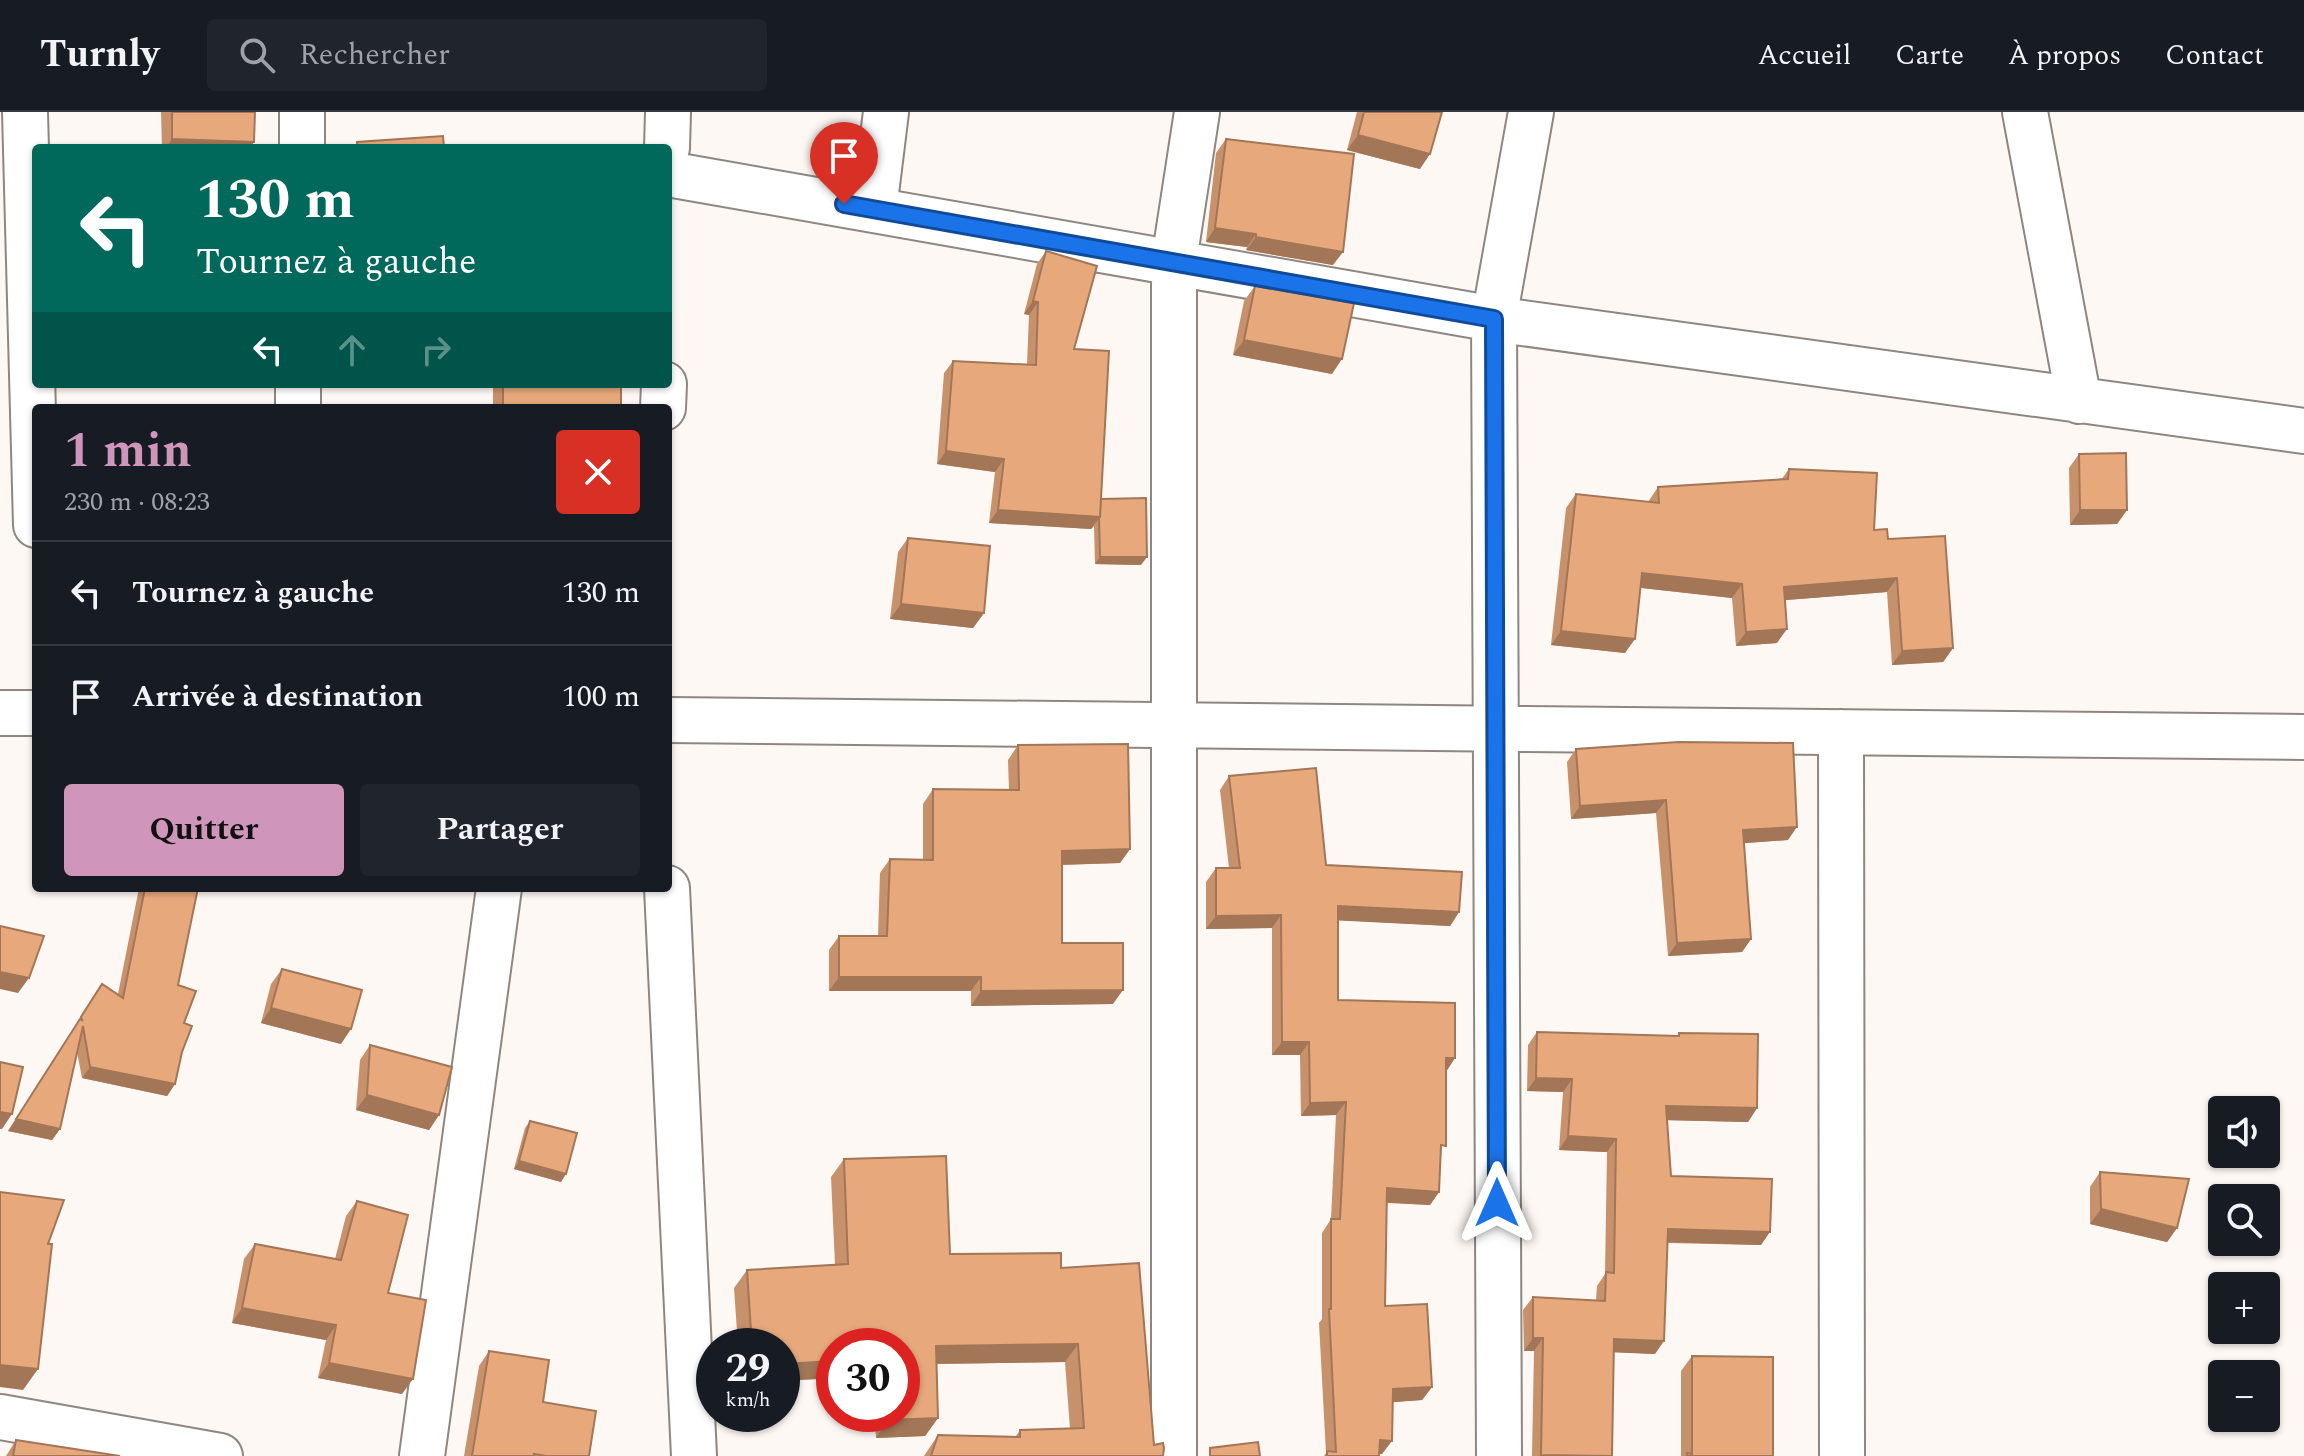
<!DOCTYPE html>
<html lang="fr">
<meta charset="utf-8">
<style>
body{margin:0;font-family:Spectral,serif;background:#20242c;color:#f1f3f6;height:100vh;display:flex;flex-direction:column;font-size:30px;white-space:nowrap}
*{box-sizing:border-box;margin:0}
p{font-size:26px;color:#9ea1a6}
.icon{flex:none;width:44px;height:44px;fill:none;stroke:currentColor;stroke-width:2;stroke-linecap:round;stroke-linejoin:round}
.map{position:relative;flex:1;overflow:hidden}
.drawer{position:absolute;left:32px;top:292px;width:640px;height:488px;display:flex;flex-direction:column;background:#171b24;border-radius:8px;box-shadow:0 2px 6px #0004}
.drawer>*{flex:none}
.top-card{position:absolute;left:32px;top:32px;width:640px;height:244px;border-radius:8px;box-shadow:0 2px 6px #0004;background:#00695c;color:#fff;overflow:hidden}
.tools{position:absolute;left:2208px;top:984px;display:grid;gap:16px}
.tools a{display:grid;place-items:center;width:72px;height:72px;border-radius:8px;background:#171b24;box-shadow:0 2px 6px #0004;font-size:40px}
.speed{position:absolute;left:696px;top:1216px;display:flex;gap:16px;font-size:40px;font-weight:700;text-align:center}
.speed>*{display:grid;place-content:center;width:104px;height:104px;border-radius:50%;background:#171b24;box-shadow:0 2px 6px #0004;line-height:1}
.speed small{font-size:20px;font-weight:400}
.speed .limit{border:12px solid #d22;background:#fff;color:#111}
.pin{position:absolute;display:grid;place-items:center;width:68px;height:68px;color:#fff;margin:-82px -34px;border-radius:50% 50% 50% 0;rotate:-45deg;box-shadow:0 0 8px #0007}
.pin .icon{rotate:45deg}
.me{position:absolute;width:88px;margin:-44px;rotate:0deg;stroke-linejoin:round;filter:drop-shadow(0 0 6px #0008)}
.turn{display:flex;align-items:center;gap:28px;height:168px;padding:0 32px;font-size:36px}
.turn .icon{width:104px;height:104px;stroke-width:2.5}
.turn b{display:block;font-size:56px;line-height:68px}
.lanes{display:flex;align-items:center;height:76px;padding:0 32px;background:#0003;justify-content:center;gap:40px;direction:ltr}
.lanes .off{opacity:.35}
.round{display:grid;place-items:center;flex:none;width:84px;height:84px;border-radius:8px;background:#20242c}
.summary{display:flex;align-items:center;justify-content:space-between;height:136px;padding:0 32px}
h1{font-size:48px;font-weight:700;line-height:60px;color:#cf95ba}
.primary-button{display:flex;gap:16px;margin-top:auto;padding:16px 32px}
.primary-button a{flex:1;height:92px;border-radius:8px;background:#cf95ba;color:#111;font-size:32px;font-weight:700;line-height:92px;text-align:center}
.primary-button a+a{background:#20242c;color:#f1f3f6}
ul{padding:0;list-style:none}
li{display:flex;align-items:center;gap:24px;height:104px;padding:0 32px;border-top:2px solid #363941}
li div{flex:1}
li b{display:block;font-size:30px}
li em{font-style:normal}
header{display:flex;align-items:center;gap:48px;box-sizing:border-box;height:112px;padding:0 40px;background:#171b24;border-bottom:2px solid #363941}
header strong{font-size:38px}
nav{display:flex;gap:44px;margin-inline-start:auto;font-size:28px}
.search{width:560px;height:72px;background:#20242c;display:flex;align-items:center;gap:20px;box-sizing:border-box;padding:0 28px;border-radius:8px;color:#9ea1a6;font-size:30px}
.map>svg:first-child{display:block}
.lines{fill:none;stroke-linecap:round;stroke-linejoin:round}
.minor-casing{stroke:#8f8680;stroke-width:48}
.minor{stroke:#fff;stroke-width:44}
.wall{fill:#c7916b}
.shaded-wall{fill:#a27657}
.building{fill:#e7a97c;stroke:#a27657;stroke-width:2}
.route-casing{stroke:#114b97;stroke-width:20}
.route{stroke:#1a73e8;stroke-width:14}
</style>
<header>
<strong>Turnly</strong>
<div class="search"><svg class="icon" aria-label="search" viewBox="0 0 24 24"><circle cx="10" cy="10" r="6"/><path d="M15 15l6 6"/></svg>Rechercher</div>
<nav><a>Accueil</a><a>Carte</a><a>À propos</a><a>Contact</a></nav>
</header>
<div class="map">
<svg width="2304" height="1344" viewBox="0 0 2304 1344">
<rect width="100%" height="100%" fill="#fef8f4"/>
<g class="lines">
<defs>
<path id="minor" d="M25,0l11,413
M2025,0l54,289
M302,36v-36
M667,36l1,-36
M668,62l826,145 810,112
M874,97l12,-97
M298,296v-24
M663,296l1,-24
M0,601h36
M668,608l1636,17
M1841,620l1,724
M667,776l27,568
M0,1305l220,39
M422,1344l77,-568
M1174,1344v-1195l23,-149
M1499,1344l-5,-1137 37,-207"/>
</defs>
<use href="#minor" class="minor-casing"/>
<use href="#minor" class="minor"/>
</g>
<path class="wall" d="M161,0h94l-5,36h-88z
M1357,0h85l-22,57 -73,-19z
M1226,27l107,126 -87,-15 1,-3 -41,-5 10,-89z
M1046,139l28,98 27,150 40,66 -46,-1 -1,-38 -3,3 -102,-6 6,-51 -58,-8 7,-91 9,-12 74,4 2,-50 -5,-1 13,-50z
M1255,174l77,88 -99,-19 11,-54z
M495,272h126v24h-128v-21z
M2079,342l48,56 -10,14 -47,1 -1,-57z
M1789,357l99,70 65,109 -10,14 -51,3 -5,-73 -102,8 -8,43 -41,3 -4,-48 -91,-10 -16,65 -74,-8 15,-137 10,-14 72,8 10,-15 123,-7z
M908,426l76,75 -11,15 -83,-9 8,-67z
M1018,633l112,104 -10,14 -58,2v78l51,61 -142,2v-15h-142v-41l10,-14h39l2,-63 10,-14 33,1v-56l10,-15 76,1 -1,-30z
M1576,637l212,91 -44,3 7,96 -9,13 -74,4 -12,-143 -85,6 -4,-57z
M1229,664l97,89 133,47 -9,14 -112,-6v80l108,71 -7,121 -9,13 -43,-2 -2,103 47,81 -10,13 -30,2 -10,52h-3v2h-55l2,-3 -7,-130 3,-4v-86l9,-14 5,-104 -35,1 -1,-61h-28v-127l-66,1v-47l10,-14h13l-9,-78z
M139,776h59l-20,97 6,38 -2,29 -7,32 -8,12 -85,-18 -5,-26 -17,77 -8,11 -44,-9 94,-147 16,10z
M282,857l59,75 -80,-21 10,-39z
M1537,920l140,4 2,-3 78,75 -9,14 -81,-2 4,56 90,69 -94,-2 -12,111 -41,-2 -2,104h-80l2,-105h-10l-1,-41 10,-13 63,3 1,-14 8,-12 2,-122 -48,-2 4,-58 -36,-1 1,-46z
M370,933l69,70 -10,15 -73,-20 4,-50z
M530,1009l31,61 -47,-13 11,-41z
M844,1047l106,95 111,14 93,177 9,11h-239l14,-21 78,1 4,-6 50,-1 -5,-67 -128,2 1,54 -13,18 -49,2 -2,-24h28v-68h-68v32l-52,3v-35h-44l-4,-58 13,-18 88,-5 -4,-88z
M2100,1060l77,56 -10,14 -77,-18v-37z
M357,1089l31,92 14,101 -84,-16 8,-38 -94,-17 12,-64 11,-15 80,15 11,-43z
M489,1239l54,51 46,54h-125l15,-90z
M1692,1244l81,100h-92v-85z
M16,1328l104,16h-114z"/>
<path class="shaded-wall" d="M1358,23l72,19 -10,15 -73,-19z
M172,27l82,3 -4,6h-84z
M1215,116l41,6 -9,13 -41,-5z
M1256,125l87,15 -10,13 -87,-15z
M1033,189l5,1 -9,13 -5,-1z
M1244,228l98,19 -10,15 -99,-19z
M946,339l58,8 -9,13 -58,-8z
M998,398l102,7 -9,12 -102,-6z
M2080,398h47l-10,14 -47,1z
M1100,445h47l-6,8 -46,-1z
M1642,461l100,11 -10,14 -99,-11z
M1897,466l-10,14 -113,9 10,-14z
M901,492l83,9 -11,15 -83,-9z
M1787,517l-10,14 -41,3 10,-14z
M1561,519l74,8 -10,14 -74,-8z
M1953,536l-10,14 -51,3 10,-14z
M1666,688l-10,13 -85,6 9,-13z
M1797,715l-9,13 -54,4 9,-14z
M1130,737l-10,14 -68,2 10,-14z
M1338,794l121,6 -9,14 -121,-6z
M1281,803l-9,13 -66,1 10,-13z
M1751,827l-9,13 -74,4 9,-13z
M0,860l29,6 -11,15 -18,-4z
M839,865h142l-10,14h-142z
M1123,878l-10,14 -142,2 10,-15z
M271,896l80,21 -10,15 -80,-21z
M1282,930h27l-9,13h-28z
M1446,946h9l-9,14z
M90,955l85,17 -8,12 -85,-18z
M1536,966l36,1 -9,13 -36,-1z
M367,983l72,20 -10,15 -73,-20z
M1346,990l-10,13 -35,1 9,-13z
M1666,994l91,2 -9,14 -91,-2z
M0,1000l12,2 -10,15h-2z
M16,1007l44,10 -8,11 -44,-9z
M1568,1024l48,3 -9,13 -48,-2z
M519,1049l47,13 -5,8 -47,-13z
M1387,1076l52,4 -9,13 -52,-3z
M2101,1097l76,19 -10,14 -77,-18z
M1668,1117l102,3 -9,13 -102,-3z
M242,1196l94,17 -10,15 -94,-17z
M1533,1226h10l-9,13h-10z
M1614,1227l50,2 -9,13 -50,-2z
M1078,1232l-13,18 -141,2 12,-18z
M834,1249v17l-52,3v-17z
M329,1251l84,16 -11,15 -84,-16z
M0,1253l38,4 -15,21 -23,-3z
M1432,1275l-10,13 -39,3 10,-14z
M938,1306l-13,18 -49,2 12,-18z
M1380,1328l12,1 -10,13h-11z"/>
<path class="building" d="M172,0h83l-1,30 -82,-3z
M1364,0h78l-12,42 -72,-19z
M443,24l1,12h-87v-6z
M1226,27l128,15 -11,98 -87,-15v-3l-41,-6z
M1046,139l51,15 -23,83 35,2 -9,166 -102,-7 6,-51 -58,-8 7,-90 83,4 2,-63 -5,-1z
M1255,174l99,17 -12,56 -98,-19z
M503,272h118v24h-118z
M2126,341l1,57h-47l-1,-56z
M1789,357l88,4 -3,57 13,-1 1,10 57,-3 8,112 -51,3 -5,-73 -113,9 3,42 -41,3 -4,-48 -100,-11 -7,66 -74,-8 15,-137 83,9 -1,-16 130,-8z
M1146,386l1,59h-47l-1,-40h1l1,-18z
M908,426l82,8 -6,67 -83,-9z
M1678,630l115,1 4,84 -54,3 8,109 -74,4 -11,-143 -86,6 -4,-57z
M1128,632l2,105 -68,2v92h61v47l-142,1v-14h-142v-41h48l3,-77 43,1v-71l86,1 -1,-45z
M1316,656l10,97 136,7 -3,40 -121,-6v94l117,3v55h-9v88l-5,-1 -2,47 -52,-4 -2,118 42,-2 5,83 -39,2 -1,52 -12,-1 -1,16h-52v-5l9,1 -7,-143h2v-90h9l6,-117 -36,1 -1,-61h-27l-1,-127 -65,1v-48h24l-11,-92z
M145,776h53l-20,97 18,6 -12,32 8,3 -10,26 -7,32 -85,-17 -7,-41 -23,103 -44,-10 64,-100 2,1 -1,-3 21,-33 21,14z
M0,814l44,10 -15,42 -29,-6z
M282,857l80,21 -11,39 -80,-21z
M1537,920l142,4v-3l79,1 -1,74 -91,-2 5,70 101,3 -2,53 -102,-3 -4,112 -50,-2 -2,117 -71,-1 2,-117h-10v-41l72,4 1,-29 8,1 2,-134 -48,-3 4,-57 -36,-1z
M370,933l82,22 -13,48 -72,-20z
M0,950l23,5 -11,47 -12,-2z
M530,1009l47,12 -11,41 -47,-13z
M946,1044l4,98 111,-1v15l78,-5 15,182 9,-2 1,5 -1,8h-232l7,-21 82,2v-7l64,-2 -6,-84 -142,2 2,72 -50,2v-6h14v-68h-68v15l-52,3v-18h-30l-5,-76 101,-6 -4,-105z
M2100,1060l89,7 -12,49 -76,-19z
M0,1080l64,8 -16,44h4l-14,125 -38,-4z
M357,1089l51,14 -20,78 38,7 -13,79 -84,-16 7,-38 -94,-17 13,-64 86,16z
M489,1239l60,9 -6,42 53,9 -7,45h-43l-12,-2v2h-62z
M1692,1244l81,1v99h-86v-3l5,1z
M16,1328l104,16h-107z
M1258,1330l2,14h-50v-8z"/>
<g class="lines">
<defs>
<path id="route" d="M844,92l650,115 3,884"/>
</defs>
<use href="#route" class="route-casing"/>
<use href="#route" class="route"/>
</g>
</svg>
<div class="tools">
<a><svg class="icon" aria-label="sound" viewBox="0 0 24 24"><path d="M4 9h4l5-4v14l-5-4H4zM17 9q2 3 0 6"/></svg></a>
<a><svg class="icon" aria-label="search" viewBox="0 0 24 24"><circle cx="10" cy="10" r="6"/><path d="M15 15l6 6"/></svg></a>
<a>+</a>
<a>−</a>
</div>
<div class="speed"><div>29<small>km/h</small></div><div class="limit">30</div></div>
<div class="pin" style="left:844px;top:92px;background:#d93025"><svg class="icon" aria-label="arrive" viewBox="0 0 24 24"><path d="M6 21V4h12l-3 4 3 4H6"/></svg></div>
<svg class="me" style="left:1497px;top:1091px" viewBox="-20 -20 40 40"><path d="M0-17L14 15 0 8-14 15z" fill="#1a73e8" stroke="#fff" stroke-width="4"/></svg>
<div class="top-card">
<div class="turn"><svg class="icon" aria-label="left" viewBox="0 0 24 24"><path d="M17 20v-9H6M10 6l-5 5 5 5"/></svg><div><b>130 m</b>Tournez à gauche</div></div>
<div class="lanes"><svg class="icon" aria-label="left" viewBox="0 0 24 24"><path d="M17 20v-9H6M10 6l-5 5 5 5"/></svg><svg class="icon off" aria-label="ahead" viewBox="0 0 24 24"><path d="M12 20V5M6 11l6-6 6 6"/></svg><svg class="icon off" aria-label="right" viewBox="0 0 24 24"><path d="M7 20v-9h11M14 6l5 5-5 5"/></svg></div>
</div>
<section class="drawer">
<div class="summary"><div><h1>1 min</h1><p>230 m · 08:23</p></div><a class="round" style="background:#d93025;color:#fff"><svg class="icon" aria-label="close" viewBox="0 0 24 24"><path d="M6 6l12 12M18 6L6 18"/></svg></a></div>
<ul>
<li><svg class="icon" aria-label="left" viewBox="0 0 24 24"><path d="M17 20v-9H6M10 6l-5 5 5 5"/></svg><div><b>Tournez à gauche</b></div><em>130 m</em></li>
<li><svg class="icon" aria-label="arrive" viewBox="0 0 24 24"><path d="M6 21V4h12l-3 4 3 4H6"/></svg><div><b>Arrivée à destination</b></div><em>100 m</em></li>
</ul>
<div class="primary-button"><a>Quitter</a><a>Partager</a></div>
</section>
</div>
